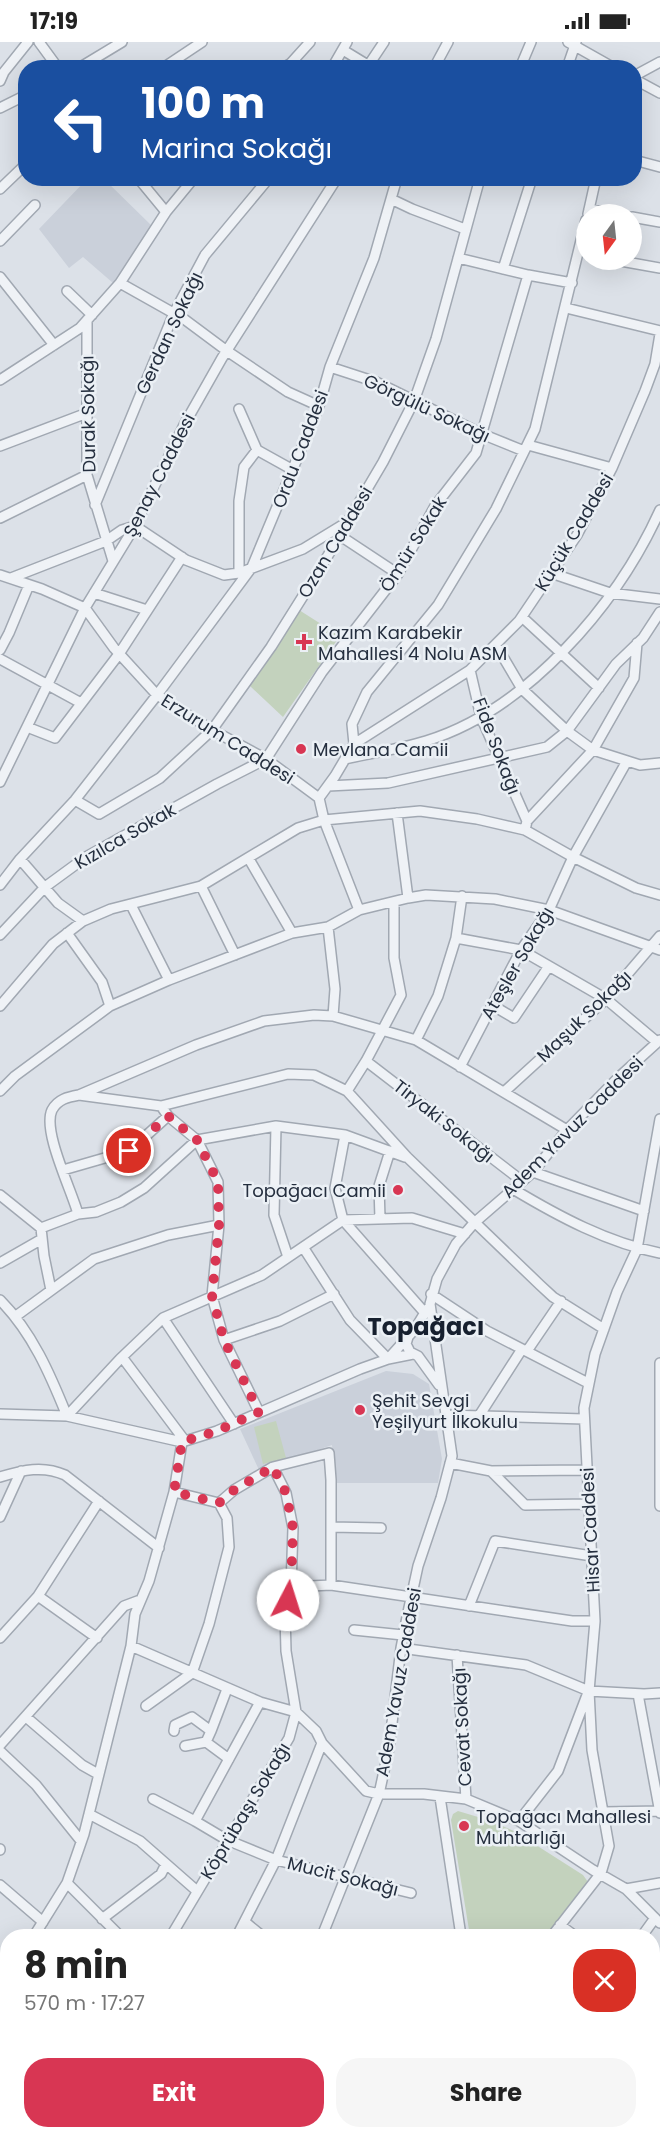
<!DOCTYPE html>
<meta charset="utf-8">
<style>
body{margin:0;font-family:Poppins,sans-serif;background:#f6f6f6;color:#222;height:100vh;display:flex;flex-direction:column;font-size:22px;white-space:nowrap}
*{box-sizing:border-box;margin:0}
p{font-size:20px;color:#767676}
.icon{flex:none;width:33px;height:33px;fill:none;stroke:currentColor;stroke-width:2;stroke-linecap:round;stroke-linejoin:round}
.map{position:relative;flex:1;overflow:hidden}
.side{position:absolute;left:0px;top:1887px;width:660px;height:210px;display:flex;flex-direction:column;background:#fff;border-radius:24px 24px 0 0;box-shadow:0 6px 24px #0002}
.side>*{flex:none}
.top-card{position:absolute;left:18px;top:18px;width:624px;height:126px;border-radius:24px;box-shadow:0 6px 24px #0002;background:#1a4fa0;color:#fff;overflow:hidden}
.needle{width:39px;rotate:195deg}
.fabs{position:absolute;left:576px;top:162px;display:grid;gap:12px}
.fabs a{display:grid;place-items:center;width:66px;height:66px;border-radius:50%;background:#fff;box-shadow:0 6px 24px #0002;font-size:30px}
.pin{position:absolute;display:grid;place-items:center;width:51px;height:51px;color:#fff;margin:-26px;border:3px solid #fff;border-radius:50%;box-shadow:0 2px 6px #0007}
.me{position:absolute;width:66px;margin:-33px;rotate:5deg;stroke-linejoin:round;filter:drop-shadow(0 0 4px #0008)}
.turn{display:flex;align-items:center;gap:21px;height:126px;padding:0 24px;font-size:27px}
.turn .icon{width:78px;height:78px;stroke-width:2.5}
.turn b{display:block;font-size:42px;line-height:51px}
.round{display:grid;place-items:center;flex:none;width:63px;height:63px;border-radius:24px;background:#f6f6f6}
.headline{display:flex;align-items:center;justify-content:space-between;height:102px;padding:0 24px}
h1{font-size:36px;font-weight:700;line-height:45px}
.action{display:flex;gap:12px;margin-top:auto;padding:12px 24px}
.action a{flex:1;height:69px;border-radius:24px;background:#d83653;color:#fff;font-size:24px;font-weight:700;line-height:69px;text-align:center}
.action a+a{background:#f6f6f6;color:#222}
.status{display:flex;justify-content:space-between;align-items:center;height:42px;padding:0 30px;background:#fff;direction:ltr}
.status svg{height:16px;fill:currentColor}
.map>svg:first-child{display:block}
.built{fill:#cad0da}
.green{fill:#c3d2bd}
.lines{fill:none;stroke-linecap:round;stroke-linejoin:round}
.minor-casing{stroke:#a1a8b2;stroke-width:12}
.minor{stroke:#eff2f6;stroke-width:9}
.route{stroke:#d83653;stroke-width:10;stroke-dasharray:0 18}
.poi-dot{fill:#d83653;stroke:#ebf0f5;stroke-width:2}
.labels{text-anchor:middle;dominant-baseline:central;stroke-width:5;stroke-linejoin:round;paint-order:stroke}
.street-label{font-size:18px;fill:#252f3f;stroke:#ebf0f5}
.poi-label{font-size:18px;fill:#252f3f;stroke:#ebf0f5;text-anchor:start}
.district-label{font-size:24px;font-weight:bold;fill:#17202f;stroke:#ebf0f5}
</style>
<div class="status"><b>17:19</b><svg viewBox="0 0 49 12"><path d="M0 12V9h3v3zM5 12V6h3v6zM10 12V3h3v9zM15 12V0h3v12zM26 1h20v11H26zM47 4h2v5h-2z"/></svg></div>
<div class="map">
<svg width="660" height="2097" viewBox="0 0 660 2097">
<rect width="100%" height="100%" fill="#dce1e8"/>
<path class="built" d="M88,136l16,1 48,47 -39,57 -30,-26 -14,11 -30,-39z
M386,1329l27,3 16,10 13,75 -4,24h-102l-4,-38 -73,25 -19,-41z"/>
<path class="green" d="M299,568l41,26 -57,81 -33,-31z
M276,1379l10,37 -23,6 -9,-37z
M458,1769l30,9 26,11 69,44 5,7v2l-43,52h-75l-19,-116 2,-6z"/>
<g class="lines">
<defs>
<path id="minor" d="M39,0l19,26
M568,0l46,26
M343,8l23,14 4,-1 14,-21
M79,26l43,-26
M163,26l39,-26
M283,26l8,-5 19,-21
M332,26l15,-26
M434,26l14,-26
M520,26l11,-26
M567,26l9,-26
M634,34l26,-14
M634,37l26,14
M0,39l4,-9 24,-30
M0,66l26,-13
M634,118l26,7
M138,136l28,34
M0,147l26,-25
M391,157l21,10 53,20
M589,167l29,5
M588,172l8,-36
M632,175l28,5
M0,199l35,-36
M458,216l70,17 44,8
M615,218l45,8
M503,227l29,-91
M0,235l54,68
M120,241l64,36 43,32 61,41 31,14
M67,249l25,24
M566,266l94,23
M87,278v155l26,86
M330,325l46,15 106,52 42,17
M0,338l80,-52 40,-45 46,-71 28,-34
M239,367l18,41
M528,403l84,23
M0,404l87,-33
M95,463l79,-192 31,-58 64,-77
M0,476l87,-43
M339,493l59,39
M239,531v-72l5,-34 13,-17 36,20
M551,531l59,20 50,6
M0,533l42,14 43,19 29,40 43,47 55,35 54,29 53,39
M11,536l95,-37 16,-11 13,-4 51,34 38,15 15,-2 64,-24 41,-25
M94,551l53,17
M522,575l77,71
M496,603l26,44 45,42 26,19 47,15 20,-2
M0,608l9,-17 20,-48
M0,617l81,44
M470,628l11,47 46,104
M27,685l28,11 64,-84 63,-97
M354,702l-2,-20 15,-32 71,-87 58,-96 39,-80 51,-209
M345,717c27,-6 55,-10 81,-18 101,-31 191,-136 234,-231
M0,740l85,-174 50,-82 49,-101 38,-67 115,-180
M328,744l60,-3 159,-36 20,-16 49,-67 27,-26 17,-26
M75,758l24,14 61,-36 52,-48 59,-83 49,-78 63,-107 31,-61 22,-62 44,-161
M397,771l11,85
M525,788l2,-9 66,-71 41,-72 3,-35
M249,817l43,74
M0,843l20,-26
M201,844l34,69
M462,854l-6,42 65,12 85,49 51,43
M131,863l38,75
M359,868l-35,-90 -5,-22 16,-22 19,-32 116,-74 49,-49 58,-86 35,-67 33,-77 10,-27 5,-30
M83,879l-25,-18 -38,-44 55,-59 82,-105 95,-128 67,-161 11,-39 44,-109 23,-80
M328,885l7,62 -2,27
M67,891l35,49 8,24
M0,893l45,-48 41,-30 131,-73 49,-25 56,-87 76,-98 37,-68 41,-53 52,-178
M492,963l22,13 35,-52
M0,964l53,-62 30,-23 28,-12 90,-23 97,-58 26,-8 96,-9 57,8 48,11 48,27 63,31 24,7
M416,998l22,-44 18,-58
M366,1019l156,120
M460,1025l61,-117 28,-40 24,-53 54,-96
M0,1049l15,-15 95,-70 59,-26 123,-47 36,-6 31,-17 49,-12 18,-3 69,4 54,11 111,40
M347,1049l19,-30 35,-66 -7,-37v-56
M504,1050l102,-93 54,-63
M79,1053l82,11 7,10 29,24 21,42 1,43 -7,71 12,44
M161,1064l127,-32 26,1 33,16 60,66 133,128 13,12 51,32
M276,1084l-2,89 14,42
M345,1093l-10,53 8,32 82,93
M63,1128l66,-19 39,-35
M533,1130l111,39
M513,1147c45,27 95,54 147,64
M0,1153l41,33 3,28 7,34
M78,1172l18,-2 25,-10 23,-14 53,-48 79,-14 69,9 60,22
M380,1177l-1,-33 11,-35
M41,1186l37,-14c-6,-23 -36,-83 -26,-104 6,-11 16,-13 27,-15l117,-50 68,-24 50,-6 19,1 83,24 151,90
M303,1205l47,73 38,39
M0,1221l42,-24
M431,1252l56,37 101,52
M0,1258c32,32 50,74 67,116l53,-57 43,-41 99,-43 81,-55 69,-2 53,16
M16,1274l78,-57 74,-24 51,-10
M163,1276l71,106
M408,1295l-2,7 4,8 8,4 21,29
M527,1309l34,-50
M122,1315l63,84
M388,1317l27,-30 12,-20
M660,1321v143
M259,1370l-35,-72 56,-19 54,-27
M0,1372l67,2 115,26 35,-11 143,-62 28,-10 25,-5
M446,1373l138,4
M479,1374l43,-67
M450,1421l41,8 34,34 64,-1
M491,1429l95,-1
M0,1435c23,-7 43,-12 65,-2l94,73
M219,1461l15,-13 39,-23 56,-14 2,27v105
M0,1475l21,-46
M331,1485l50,1
M291,1545l40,-2 241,36h23
M38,1554l59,42
M469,1564l26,-65 97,15
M354,1588l49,5
M0,1596l38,-42 61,-95
M131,1604l129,56 36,10 20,19 6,12 44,48 13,3h45l42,5 53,22 74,49 33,19 34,34
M401,1606l125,17 63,26 55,3 16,-1
M457,1613l9,144
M638,1652l22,119
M260,1660l-65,119 32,19 49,20 46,-117
M146,1664l46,-33 17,-49 20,-77 -2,-29 -8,-15 -45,-11
M26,1675l56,48 16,9
M174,1689l1,-6 17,-8 19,14 16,-42
M211,1689l-5,11 23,17
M0,1703l124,-139 16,-6
M185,1704l21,-4
M0,1709l36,34 45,56
M440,1755l21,139
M153,1757l42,22
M604,1770l56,-1
M89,1772l51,27 57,50
M519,1779l39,-50 29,-76
M0,1807v1
M67,1841l53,53
M0,1843l43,37
M626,1847l34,-6
M102,1877l59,-45 5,-10
M245,1880l17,14
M560,1883l15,11
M34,1894l33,-53 17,-49 47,-188 4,-32 14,-33 25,-89 8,-50
M171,1894l118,-198 7,-26 -10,-61 -1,-37 6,-27 2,-59 -7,-35 -13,-26
M237,1894l39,-76 135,33
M322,1894l57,-142 10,-46 12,-100 6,-31 11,-51 23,-68 11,-42 -22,-152 7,-25 19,-35 18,-21 59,-51 34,-42 52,-53 41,-37
M552,1894l49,-63 8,-27 -17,-96 -3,-59 6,-70 -11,-213 11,-54 22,-62 20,-43 23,-130
M642,1894l13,-18
M0,1940l8,-10
M652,1957l8,6
M652,1995l8,-7
M652,2061l8,-3
M227,2090l13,7
M442,2090l8,7
M588,2090l3,7
M6,2097l12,-7
M39,2097l5,-7
M84,2097l5,-7
M130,2097l5,-7
M187,2097l5,-7
M354,2097l11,-7
M416,2097l5,-7
M551,2097l21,-7"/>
</defs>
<use href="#minor" class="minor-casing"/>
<use href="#minor" class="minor"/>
</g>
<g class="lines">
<path class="route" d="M129,1109l39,-35 29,24 21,42 1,44 -7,70 12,44 35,72 -42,19 -35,11 -8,50 45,11 15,-13 39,-23 13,26 7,35 -2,59 -3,13"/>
</g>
<g class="poi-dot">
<path d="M301 591h6v6h6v6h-6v6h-6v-6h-6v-6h6z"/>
<circle cx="301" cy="707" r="6"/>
<circle cx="398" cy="1148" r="6"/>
<circle cx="360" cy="1368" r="6"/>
<circle cx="464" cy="1784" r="6"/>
</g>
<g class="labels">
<g class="street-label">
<text transform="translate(169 291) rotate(-65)">Gerdan Sokağı</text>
<text transform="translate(427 366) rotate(25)">Görgülü Sokağı</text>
<text transform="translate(88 372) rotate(-91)">Durak Sokağı</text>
<text transform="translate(300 407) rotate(-69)">Ordu Caddesi</text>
<text transform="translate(159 433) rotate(-63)">Şenay Caddesi</text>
<text transform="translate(574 490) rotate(-59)">Küçük Caddesi</text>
<text transform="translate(335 500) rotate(-59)">Ozan Caddesi</text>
<text transform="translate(413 502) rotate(-58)">Ömür Sokak</text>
<text transform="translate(228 697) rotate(32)">Erzurum Caddesi</text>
<text transform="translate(497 704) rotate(69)">Fide Sokağı</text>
<text transform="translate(125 794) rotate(-30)">Kızılca Sokak</text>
<text transform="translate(517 921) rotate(-60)">Ateşler Sokağı</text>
<text transform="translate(584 974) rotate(-44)">Maşuk Sokağı</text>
<text transform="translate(444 1079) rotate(38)">Tiryaki Sokağı</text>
<text transform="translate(572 1085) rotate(-45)">Adem Yavuz Caddesi</text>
<text transform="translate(590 1488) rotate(-93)">Hisar Caddesi</text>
<text transform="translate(398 1640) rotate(-80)">Adem Yavuz Caddesi</text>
<text transform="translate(462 1685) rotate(-93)">Cevat Sokağı</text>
<text transform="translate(245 1769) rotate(-59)">Köprübaşı Sokağı</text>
<text transform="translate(343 1834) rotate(14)">Mucit Sokağı</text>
</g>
<g class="poi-label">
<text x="318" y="590">Kazım Karabekir<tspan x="318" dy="21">Mahallesi 4 Nolu ASM</tspan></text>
<text x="313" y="707">Mevlana Camii</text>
<text x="386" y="1148" text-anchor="end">Topağacı Camii</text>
<text x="372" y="1358">Şehit Sevgi<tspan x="372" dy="21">Yeşilyurt İlkokulu</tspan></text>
<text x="476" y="1774">Topağacı Mahallesi<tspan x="476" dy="21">Muhtarlığı</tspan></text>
</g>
<g class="district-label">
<text x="426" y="1284">Topağacı</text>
</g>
</g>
</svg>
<div class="fabs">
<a><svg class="needle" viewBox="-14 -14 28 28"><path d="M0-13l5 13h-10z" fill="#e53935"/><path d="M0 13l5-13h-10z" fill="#767676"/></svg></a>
</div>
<div class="pin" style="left:129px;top:1109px;background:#d93025"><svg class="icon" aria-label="arrive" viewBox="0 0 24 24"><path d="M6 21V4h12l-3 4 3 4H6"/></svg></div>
<svg class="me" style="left:288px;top:1558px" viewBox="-20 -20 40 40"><circle r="19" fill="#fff"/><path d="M0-13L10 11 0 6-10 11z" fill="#d83653"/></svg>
<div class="top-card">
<div class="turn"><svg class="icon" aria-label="left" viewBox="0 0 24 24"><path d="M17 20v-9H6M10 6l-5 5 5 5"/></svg><div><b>100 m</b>Marina Sokağı</div></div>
</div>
<section class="side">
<div class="headline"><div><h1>8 min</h1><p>570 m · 17:27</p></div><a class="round" style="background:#d93025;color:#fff"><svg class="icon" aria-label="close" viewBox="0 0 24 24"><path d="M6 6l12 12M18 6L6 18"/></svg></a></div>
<div class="action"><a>Exit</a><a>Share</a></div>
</section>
</div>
